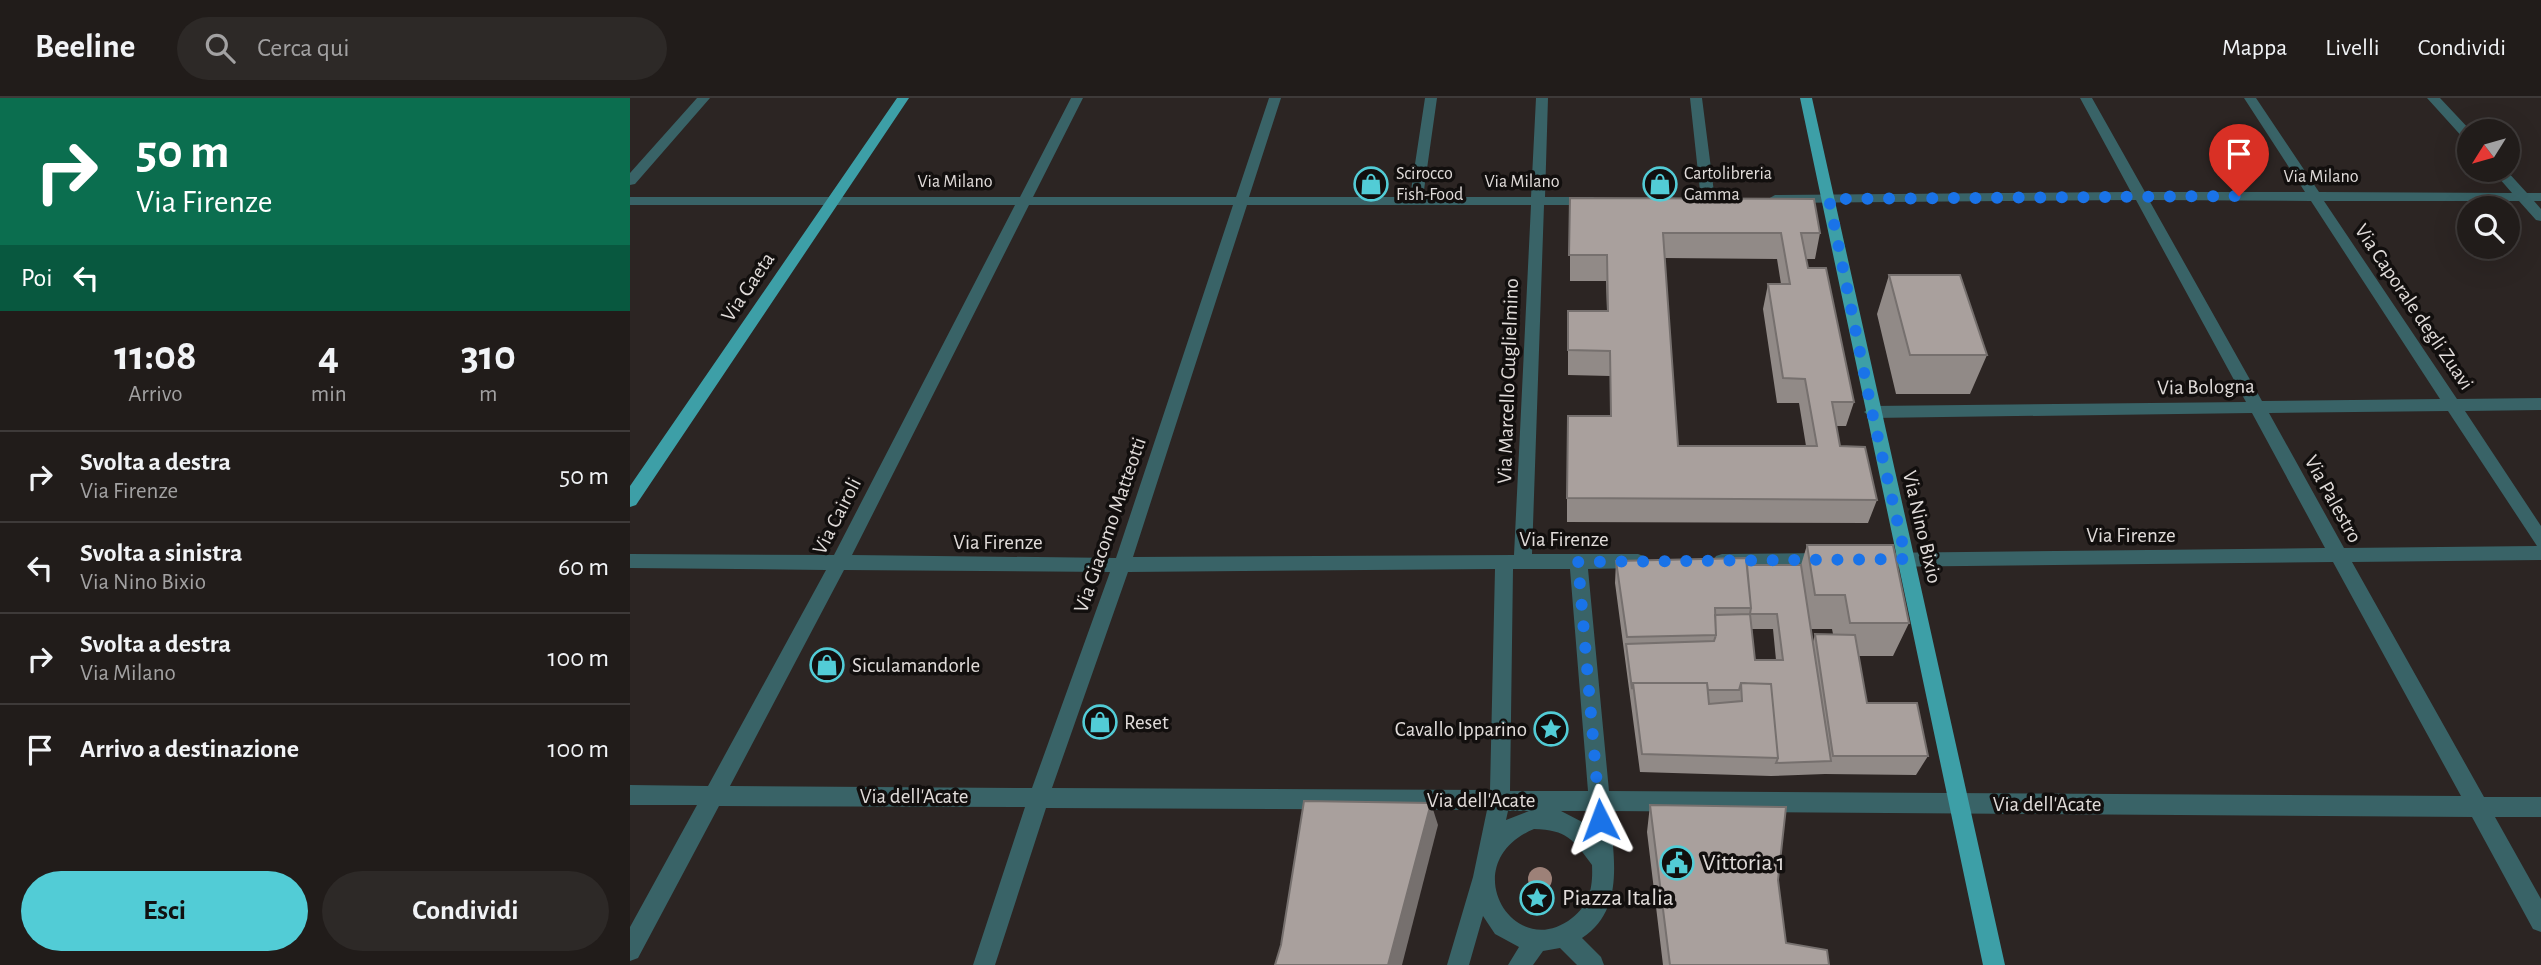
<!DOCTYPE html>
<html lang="it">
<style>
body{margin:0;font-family:"Alegreya Sans",sans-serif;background:#2d2927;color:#f1f3f6;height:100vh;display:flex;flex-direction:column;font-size:26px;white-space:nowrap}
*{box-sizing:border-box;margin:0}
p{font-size:23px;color:#a2a1a2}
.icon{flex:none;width:38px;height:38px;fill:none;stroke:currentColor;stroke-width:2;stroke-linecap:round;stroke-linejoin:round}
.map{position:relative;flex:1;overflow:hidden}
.drawer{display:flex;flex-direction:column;background:#211c1a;width:630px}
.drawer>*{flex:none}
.hud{background:#0b6e4f;color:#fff;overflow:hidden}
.needle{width:46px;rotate:233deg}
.fabs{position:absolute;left:1827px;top:21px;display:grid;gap:14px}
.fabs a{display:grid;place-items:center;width:63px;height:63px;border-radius:50%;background:#211c1a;box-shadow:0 7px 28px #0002,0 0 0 2px #3e3a39;font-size:35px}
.pin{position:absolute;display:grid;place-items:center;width:60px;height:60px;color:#fff;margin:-72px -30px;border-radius:50% 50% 50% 0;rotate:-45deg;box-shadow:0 0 7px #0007}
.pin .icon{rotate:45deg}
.me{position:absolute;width:77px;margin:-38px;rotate:357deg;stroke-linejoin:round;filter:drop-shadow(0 0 5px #0008)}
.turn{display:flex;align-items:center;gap:24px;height:147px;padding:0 21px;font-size:32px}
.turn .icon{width:91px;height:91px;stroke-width:2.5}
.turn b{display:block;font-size:49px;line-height:60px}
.then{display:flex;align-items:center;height:66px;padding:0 21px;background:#0003;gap:14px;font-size:26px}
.eta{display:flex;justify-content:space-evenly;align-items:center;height:119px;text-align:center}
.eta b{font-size:42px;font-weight:600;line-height:49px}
.button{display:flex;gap:14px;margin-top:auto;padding:14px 21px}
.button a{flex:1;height:80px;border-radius:42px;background:#52ccd6;color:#111;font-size:28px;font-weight:600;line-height:80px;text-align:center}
.button a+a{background:#2d2927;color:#f1f3f6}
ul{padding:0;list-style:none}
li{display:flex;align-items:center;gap:21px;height:91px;padding:0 21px;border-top:2px solid #3e3a39}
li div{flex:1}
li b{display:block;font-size:26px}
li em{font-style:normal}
header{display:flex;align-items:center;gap:42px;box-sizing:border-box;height:98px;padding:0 35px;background:#211c1a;border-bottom:2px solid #3e3a39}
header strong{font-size:33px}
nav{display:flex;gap:38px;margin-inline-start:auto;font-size:24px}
.search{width:490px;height:63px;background:#2d2927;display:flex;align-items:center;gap:18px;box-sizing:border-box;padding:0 24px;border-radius:38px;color:#a2a1a2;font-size:26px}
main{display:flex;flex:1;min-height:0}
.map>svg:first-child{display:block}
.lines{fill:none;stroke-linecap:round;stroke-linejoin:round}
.minor{fill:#396367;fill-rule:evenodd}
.major{fill:#3d9fa7;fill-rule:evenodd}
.tree{fill:#9d8178}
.wall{fill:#918a87;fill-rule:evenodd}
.shaded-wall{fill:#76706e}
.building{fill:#a9a09d;stroke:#76706e;stroke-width:2;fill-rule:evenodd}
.route{stroke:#1a73e8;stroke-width:12;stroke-dasharray:0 21.6}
.labels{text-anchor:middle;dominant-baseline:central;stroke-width:7;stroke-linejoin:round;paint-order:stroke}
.far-poi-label{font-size:18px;fill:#e1dcda;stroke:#120f0e;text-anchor:start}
.far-street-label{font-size:18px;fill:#e1dcda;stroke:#120f0e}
.street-label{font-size:21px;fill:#e1dcda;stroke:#120f0e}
.poi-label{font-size:21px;fill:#e1dcda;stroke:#120f0e;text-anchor:start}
.near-poi-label{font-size:24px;fill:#e1dcda;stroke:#120f0e;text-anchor:start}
</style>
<header>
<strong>Beeline</strong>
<div class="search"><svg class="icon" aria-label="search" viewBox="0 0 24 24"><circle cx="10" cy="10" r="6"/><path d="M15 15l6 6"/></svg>Cerca qui</div>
<nav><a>Mappa</a><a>Livelli</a><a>Condividi</a></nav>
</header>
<main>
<section class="drawer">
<div class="hud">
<div class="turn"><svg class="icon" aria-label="right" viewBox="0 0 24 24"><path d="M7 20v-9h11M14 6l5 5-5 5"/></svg><div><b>50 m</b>Via Firenze</div></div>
<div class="then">Poi<svg class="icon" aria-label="left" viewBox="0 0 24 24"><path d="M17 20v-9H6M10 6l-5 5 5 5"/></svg></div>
</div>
<div class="eta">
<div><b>11:08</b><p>Arrivo</p></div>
<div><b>4</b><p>min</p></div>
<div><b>310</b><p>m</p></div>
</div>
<ul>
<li><svg class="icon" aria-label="right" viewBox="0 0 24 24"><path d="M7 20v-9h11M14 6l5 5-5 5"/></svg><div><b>Svolta a destra</b><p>Via Firenze</p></div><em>50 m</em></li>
<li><svg class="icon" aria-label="left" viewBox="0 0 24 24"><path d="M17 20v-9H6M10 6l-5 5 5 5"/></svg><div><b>Svolta a sinistra</b><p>Via Nino Bixio</p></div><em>60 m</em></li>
<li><svg class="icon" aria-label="right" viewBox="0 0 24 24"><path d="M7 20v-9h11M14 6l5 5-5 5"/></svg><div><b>Svolta a destra</b><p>Via Milano</p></div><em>100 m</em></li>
<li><svg class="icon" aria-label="arrive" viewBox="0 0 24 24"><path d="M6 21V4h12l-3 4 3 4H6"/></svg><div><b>Arrivo a destinazione</b></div><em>100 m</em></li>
</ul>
<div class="button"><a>Esci</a><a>Condividi</a></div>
</section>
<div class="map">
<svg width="1911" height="867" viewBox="0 0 1911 867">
<rect width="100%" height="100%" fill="#2c2523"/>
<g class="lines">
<path class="minor" d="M67,0h13l-75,86 -5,1v-12z
M441,0h12l-50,99h203l33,-99h12l-32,99h161l15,-99h12l-14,99h108l5,-99h12l-3,99h48l7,4 -7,4h-49l-12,349h106l6,2 3,5 -3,5 -6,2 -50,1 21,222 852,5 -128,-234 -460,5 -6,-2 -3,-5 3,-5 6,-2 452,-5 -73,-135 -380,5 -8,-6 8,-6 374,-4 -110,-202 -361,3 -7,-4 7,-4 356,-3 -51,-94h12l53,94h160l-61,-94h12l63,94 193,1 -20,-23h14l21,23h14v8h-7l7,8v12l-5,-1 -17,-19h-195l133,198 84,-1v12l-76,1 76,115v34l-189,2 132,235h57v20h-46l46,82v33l-8,-3 -61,-112 -862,-6c3,45 16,98 -28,127l19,19 3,8h-27l-17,-17 -17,3 -10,14h-25l11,-18 -24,-13 -12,-18 -14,49h-22l26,-88 14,-67 -441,-2 -51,157h-22l52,-158 -306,-1 -81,152 -8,3v-34l67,-122h-67v-20l78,1 118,-216 -196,-2v-14l204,1 181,-350h-385v-8h390zM1519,102l162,1 129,198 -178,2zM399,107h204l-117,353 -264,-3zM617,107h284l-17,350 -381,2zM1818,313l89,135 -193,2 -75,-135zM865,471l-5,221 -438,-2 76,-216zM883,471h57l18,222h-78zM214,472l266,2 -78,216 -302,-2zM878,713h21l-23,9zM931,713h28l1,15zM904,731c33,1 39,10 58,36 1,22 -2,39 -20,53 -58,46 -119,-55 -38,-89z
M1060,0h12l13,102 -7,4 -7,-4z
M1797,0h13l31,33 -2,10 -4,-1z
M1197,455l6,2 3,5 -3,5 -6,2 -105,1 -6,-2 -3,-5 3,-5 6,-2z"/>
<path class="major" d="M267,0h12l-273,407 -6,2v-21z
M1170,0h12l193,867h-22z"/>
</g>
<circle class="tree" cx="910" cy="781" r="12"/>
<path class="wall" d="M940,100l250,35 -5,26h-9l2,9 46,134 -8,24h-10l4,20 37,54 -9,23 -301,-1v-24l43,-82v-40l-42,-1v-25l39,-39 -1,-30h-36zM1035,160l112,1 4,25h-13l-5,25 14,94h22l7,43h-128z
M1259,177l98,80 -17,39h-74l-19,-80z
M1177,447l102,78 -16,33h-34l8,47 61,53 -12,19 -91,-1 -54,2 -131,-4 -25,-189 1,-22 131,4h54zM1122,531h21l3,31h-21zM1181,531h21l1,5h-18l-2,8z
M1020,707l128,75 8,63 43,22h-166l-16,-133z"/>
<path class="shaded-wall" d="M801,705l7,22 -36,140h-14z"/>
<path class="building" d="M940,100l244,1 6,34h-19l7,35h18l28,134h-22l8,44 25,1 12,53 -310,-2 1,-82h43l-1,-65 -42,-1v-39h40l-1,-56h-38zM1033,135h118l9,51h-22l15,94 22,1 12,67h-139z
M1259,177h71l27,80h-77z
M1177,447h86l16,78h-59l-5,-28h-30z
M1116,460l5,50h-36l1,27 -89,2 -11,-76z
M1117,467h54l30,196 -55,2 2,-5 -7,-74 -30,-1 -2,7h-31l-1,-7h-74l-1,6 -6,-45 88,-3 2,-6 -1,-20 35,-1 1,-6zM1120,516h27l6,46h-28z
M1185,536l40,1 12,68h50l11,53h-95z
M1003,585h74l2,21 33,-3 -1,-18 30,1 7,74 -136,-4z
M674,703l127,2 -43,162h-113l6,-20z
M1020,707l136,2 -8,73 8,63 41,7 2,15h-159z"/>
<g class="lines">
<path class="route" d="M970,722l-22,-258 328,-3 -34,-147 -43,-213 410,-3"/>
</g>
<defs>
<symbol id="shop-ring" viewBox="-11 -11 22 22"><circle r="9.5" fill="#120f0e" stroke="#52ccd6" stroke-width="1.5"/><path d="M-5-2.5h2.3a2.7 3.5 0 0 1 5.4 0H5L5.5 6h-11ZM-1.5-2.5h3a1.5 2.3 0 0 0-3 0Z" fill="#52ccd6"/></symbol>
<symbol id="sight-ring" viewBox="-11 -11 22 22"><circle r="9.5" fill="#120f0e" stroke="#52ccd6" stroke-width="1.5"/><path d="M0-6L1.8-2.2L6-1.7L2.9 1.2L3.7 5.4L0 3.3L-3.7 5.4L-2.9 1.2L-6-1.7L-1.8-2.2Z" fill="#52ccd6"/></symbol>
<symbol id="civic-ring" viewBox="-11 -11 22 22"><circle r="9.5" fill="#120f0e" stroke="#52ccd6" stroke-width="1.5"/><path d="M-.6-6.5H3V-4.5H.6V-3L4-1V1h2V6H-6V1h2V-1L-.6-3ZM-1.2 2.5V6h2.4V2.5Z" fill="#52ccd6"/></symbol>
</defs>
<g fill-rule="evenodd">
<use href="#shop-ring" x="722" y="67" width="38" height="38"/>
<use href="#shop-ring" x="1011" y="67" width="38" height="38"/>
<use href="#shop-ring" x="178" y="548" width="38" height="38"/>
<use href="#shop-ring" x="451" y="605" width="38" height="38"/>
<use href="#sight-ring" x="902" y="612" width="38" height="38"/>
<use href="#civic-ring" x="1028" y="746" width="38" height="38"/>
<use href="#sight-ring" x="888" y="781" width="38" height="38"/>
</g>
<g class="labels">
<g class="far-poi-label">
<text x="766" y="76">Scirocco<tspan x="766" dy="21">Fish-Food</tspan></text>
<text x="1054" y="76">Cartolibreria<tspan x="1054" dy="21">Gamma</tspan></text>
</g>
<g class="far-street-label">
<text x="1691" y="79">Via Milano</text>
<text x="325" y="84">Via Milano</text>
<text x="892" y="84">Via Milano</text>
</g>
<g class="street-label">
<text transform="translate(118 189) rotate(-56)">Via Gaeta</text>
<text transform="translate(1784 209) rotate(56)">Via Caporale degli Zuavi</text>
<text transform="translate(878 283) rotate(-88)">Via Marcello Guglielmino</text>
<text transform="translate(1576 289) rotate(-1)">Via Bologna</text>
<text transform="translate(1703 401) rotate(61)">Via Palestro</text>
<text transform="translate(207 418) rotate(-63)">Via Cairoli</text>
<text transform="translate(480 427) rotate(-71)">Via Giacomo Matteotti</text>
<text transform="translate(1292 429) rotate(77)">Via Nino Bixio</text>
<text x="1501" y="437">Via Firenze</text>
<text x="934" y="441">Via Firenze</text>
<text x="368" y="444">Via Firenze</text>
<text x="284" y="698">Via dell'Acate</text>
<text x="851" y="702">Via dell'Acate</text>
<text x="1417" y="706">Via dell'Acate</text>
</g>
<g class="poi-label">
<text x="222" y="567">Siculamandorle</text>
<text x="494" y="624">Reset</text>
<text x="897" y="631" text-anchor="end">Cavallo Ipparino</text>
</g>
<g class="near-poi-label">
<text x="1072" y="765">Vittoria 1</text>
<text x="932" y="800">Piazza Italia</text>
</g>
</g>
</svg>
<div class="fabs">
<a><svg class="needle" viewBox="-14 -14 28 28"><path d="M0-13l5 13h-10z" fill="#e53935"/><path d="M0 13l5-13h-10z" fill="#a2a1a2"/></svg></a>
<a><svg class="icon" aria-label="search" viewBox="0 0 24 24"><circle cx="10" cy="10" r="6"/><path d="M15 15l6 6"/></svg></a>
</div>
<div class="pin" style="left:1609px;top:98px;background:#d93025"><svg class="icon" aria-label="arrive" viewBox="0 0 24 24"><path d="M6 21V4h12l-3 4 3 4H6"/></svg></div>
<svg class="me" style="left:970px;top:722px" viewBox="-20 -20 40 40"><path d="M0-17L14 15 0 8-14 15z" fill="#1a73e8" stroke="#fff" stroke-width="4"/></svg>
</div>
</main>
